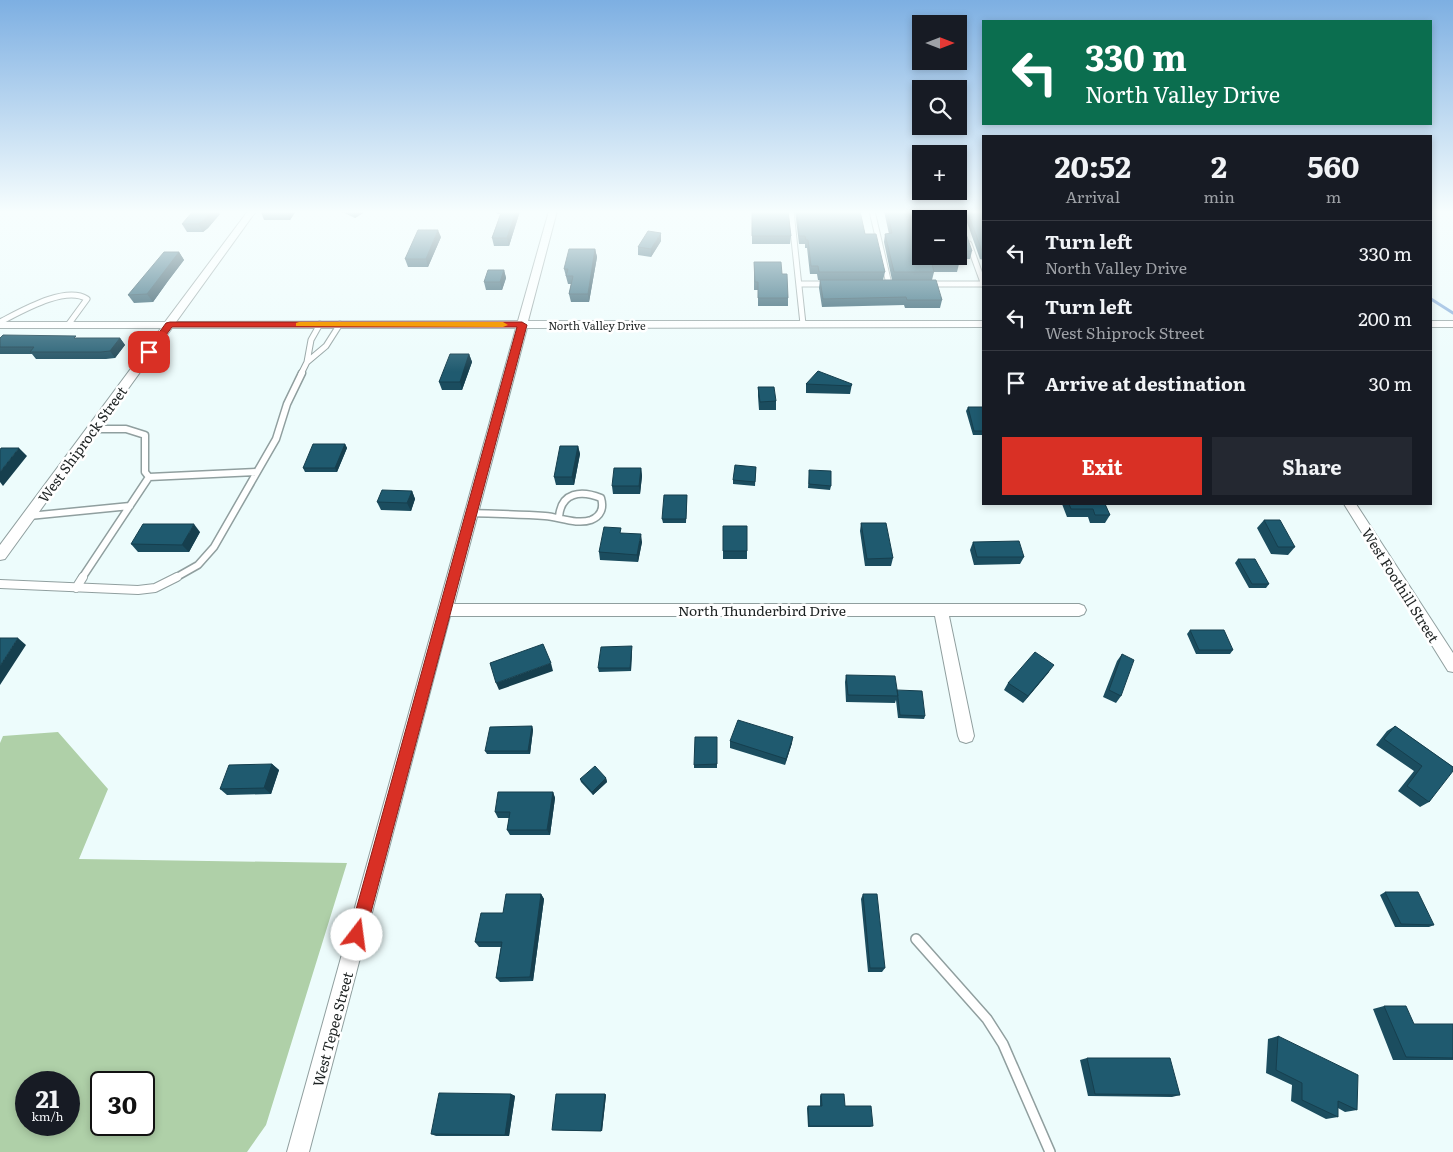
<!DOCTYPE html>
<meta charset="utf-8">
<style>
body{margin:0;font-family:Literata,serif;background:#242831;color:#f1f3f6;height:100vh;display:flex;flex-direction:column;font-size:19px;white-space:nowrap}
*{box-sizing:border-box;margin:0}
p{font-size:16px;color:#9ea1a6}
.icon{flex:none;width:28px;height:28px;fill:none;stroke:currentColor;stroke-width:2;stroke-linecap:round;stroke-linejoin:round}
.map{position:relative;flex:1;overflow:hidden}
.drawer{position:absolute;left:982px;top:135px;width:450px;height:370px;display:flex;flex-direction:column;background:#171b24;border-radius:0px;box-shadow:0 2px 8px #0003}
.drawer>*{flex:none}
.guide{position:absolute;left:982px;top:20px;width:450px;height:105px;border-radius:0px;box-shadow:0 2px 8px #0003;background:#0b6e4f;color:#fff;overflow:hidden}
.needle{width:32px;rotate:90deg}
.controls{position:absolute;left:912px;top:15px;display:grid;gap:10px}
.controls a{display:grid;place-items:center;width:55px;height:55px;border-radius:0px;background:#171b24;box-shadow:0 2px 8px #0003;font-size:25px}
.speed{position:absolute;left:15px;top:1071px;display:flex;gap:10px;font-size:25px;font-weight:700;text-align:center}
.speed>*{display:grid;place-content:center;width:65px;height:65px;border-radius:50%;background:#171b24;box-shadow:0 2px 8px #0003;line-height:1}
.speed small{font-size:12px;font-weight:400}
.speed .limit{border:2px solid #111;border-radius:8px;background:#fff;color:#111}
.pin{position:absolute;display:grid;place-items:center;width:42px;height:42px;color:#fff;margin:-21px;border-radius:10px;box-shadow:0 2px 8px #0006}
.me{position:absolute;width:55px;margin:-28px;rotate:15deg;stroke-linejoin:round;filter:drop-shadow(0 0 4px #0008)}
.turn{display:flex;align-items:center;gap:18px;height:105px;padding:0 20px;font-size:22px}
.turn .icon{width:65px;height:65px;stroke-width:2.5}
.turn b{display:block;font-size:35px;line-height:42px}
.eta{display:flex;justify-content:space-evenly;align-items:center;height:85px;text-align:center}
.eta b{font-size:30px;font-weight:700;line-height:35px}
.primary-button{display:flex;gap:10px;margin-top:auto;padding:10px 20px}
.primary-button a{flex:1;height:58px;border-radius:0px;background:#d93025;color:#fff;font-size:20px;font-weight:700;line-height:58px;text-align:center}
.primary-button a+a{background:#242831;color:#f1f3f6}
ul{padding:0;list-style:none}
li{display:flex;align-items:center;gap:15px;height:65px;padding:0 20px;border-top:1px solid #363941}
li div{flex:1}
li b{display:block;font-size:19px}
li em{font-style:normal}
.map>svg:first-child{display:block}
.green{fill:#afd0a8;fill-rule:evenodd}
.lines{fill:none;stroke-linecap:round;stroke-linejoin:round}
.stream{stroke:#7da7d8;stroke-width:3}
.service-far3-casing{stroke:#909f9f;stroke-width:7}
.service-far2-casing{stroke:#909f9f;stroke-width:9}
.service-far1-casing{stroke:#909f9f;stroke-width:10}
.service-casing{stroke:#909f9f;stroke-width:12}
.minor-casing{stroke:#909f9f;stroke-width:2}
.service-far3{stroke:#fff;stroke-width:5}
.service-far2{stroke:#fff;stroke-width:6}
.service-far1{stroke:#fff;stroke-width:8}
.service{stroke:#fff;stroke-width:9}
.minor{fill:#fff;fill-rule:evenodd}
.wall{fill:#1b4d5f;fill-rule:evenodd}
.shaded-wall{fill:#163f4e}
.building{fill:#1f5a6f;stroke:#163f4e}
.route{fill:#d93025;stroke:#8d1f18}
.slow{fill:#f59e0b}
.labels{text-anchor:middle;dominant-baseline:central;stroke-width:5;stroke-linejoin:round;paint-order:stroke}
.far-street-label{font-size:11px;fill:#1e2323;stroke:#fff}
.street-label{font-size:14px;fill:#1e2323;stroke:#fff}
</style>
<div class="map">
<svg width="1453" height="1152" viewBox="0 0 1453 1152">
<rect width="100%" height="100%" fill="#edfcfc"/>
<path class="green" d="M58,732l50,57 -29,70 268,4 -81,262 -19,27h-247v-409l3,-7zM26,1082h43v43h-43zM101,1082h43v43h-43z"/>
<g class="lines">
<path class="stream" d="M1431,299l22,14"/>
<defs>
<path id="service-far3" d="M791,211l12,113
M872,211l17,73
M969,244l15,41
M799,284h29
M929,284h55
M0,322c20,-10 65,-37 87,-23l-19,26
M307,362l4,-22 9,-16
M301,374l6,-12 19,-16 14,-22"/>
<path id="service-far2" d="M93,429h33l19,6v37l4,5 108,-5
M471,513c25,1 49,1 74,3 14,1 32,9 46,4 10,-4 13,-12 10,-22 -20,-8 -40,-6 -42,19
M29,516l101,-10
M82,578l67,-101
M175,578l23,-13 16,-18 62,-108 11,-35 15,-31"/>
<path id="service-far1" d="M0,584l138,6 17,-2 22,-11
M76,588l7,-11"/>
<path id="service" d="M916,939l71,80 16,25 47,108"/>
<path id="minor" d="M248,211h8l-80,111 342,-1 31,-110h8l-29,110h456v6l-457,1 -73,276h625l5,2 2,4 -2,4 -5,2h-130l25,120 -2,5 -6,2 -6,-2 -2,-5 -23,-120h-485l-141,536h-22l229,-824h-344l-167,231 -5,1v-15l161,-217h-161v-6h165z
M1431,321h22v6h-22z
M1344,504h12l97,149v19l-5,-1z"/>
</defs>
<use href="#service-far3" class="service-far3-casing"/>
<use href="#service-far2" class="service-far2-casing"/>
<use href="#service-far1" class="service-far1-casing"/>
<use href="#service" class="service-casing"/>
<use href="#minor" class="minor-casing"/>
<use href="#service-far3" class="service-far3"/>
<use href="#service-far2" class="service-far2"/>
<use href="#service-far1" class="service-far1"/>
<use href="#service" class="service"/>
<use href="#minor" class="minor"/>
</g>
<path class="wall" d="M296,211l-6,9h-26l-3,-8z
M340,211h26l-11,7z
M496,211h24l-11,35h-15l-2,-8 8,-24h-3z
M752,211l39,25 -1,8h-38z
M795,211h65l5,23 20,38 -2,8h-65l-1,-6h-7l-3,-26h-2v-4h-6z
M884,211h74l14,40 -2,8h-12l1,5 -2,8h-23l-2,8h-40l-8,-38 1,-8h4zM959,219v37h-38z
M963,211h21v49l-4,-1z
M220,214l-12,14 -5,4h-16l-5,-8z
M441,237l-13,30h-20l-3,-8z
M661,241l-10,16 -13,-2v-8z
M595,249l2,8 -8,45h-18l-2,-8 2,-10h-3l-4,-15z
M179,252l5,8 -16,21 -15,21 -19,1 -6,-8z
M754,262l28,12 6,24v8h-30v-16h-4z
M504,270l2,8 -4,12h-16l-2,-8z
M820,280l122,20 -2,8h-35l-1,-3 -82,2 -3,-19z
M0,338h120l5,7 -10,13 -9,1h-70l-4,-5h-32z
M469,354l3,8 -10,28h-20l-3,-8z
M806,384h46l-2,10 -44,-1z
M758,387l18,14v9h-17l-1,-14z
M968,407h16v28h-11l-7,-24z
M345,444l2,4 -10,24h-32l-2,-4z
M578,446l2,8 -6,31h-18l-2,-8z
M756,467l-1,19 -22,-2v-4z
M641,468l1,8 -2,18h-27l-1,-8z
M809,474l22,12 -1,4 -22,-2z
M412,491l3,8 -4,12 -30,-1 -4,-8z
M687,495l-1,28h-23l-1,-4z
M1062,504h43l5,11 -5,8h-15l-2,-6h-21z
M1264,520l31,27 -7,8 -17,-1 -14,-26z
M861,523l32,35 -2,8h-26l-5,-35z
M723,526l24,25v8h-24z
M200,532l-11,20h-51l-7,-8z
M621,533l21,9 -4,20 -38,-2 -1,-8z
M973,542l51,15 -4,7 -46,1 -4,-15z
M1238,559l31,25 -3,4h-17l-14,-25z
M1190,630l43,20 -3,4h-34l-9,-20z
M632,650l-1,21 -32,1 -1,-4z
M1122,654l-1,42 -5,7 -13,-6 14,-36z
M1049,672l-26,31 -19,-13 4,-7z
M846,675l51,15 28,26 -1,3 -26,-1 -2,-18 -1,3 -49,-1 -1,-20z
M532,726l1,4 -3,24h-43l-2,-3z
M1395,726l58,41 -24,35 -9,5 -22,-16 16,-20 -38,-26 11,-14z
M717,737v31h-23v-3z
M730,741l62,2 -7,22 -55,-17z
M272,764l7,6 -8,24 -44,1 -7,-6z
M606,778l1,4 -14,13 -12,-13 -1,-3z
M553,792l2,6 -5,37h-40l-3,-5 2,-12h-11l-3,-6z
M1385,892l49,33 -5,2h-34l-15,-32z
M541,894l3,5 -11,82 -33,1 -4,-4 5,-31h-22l-4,-5 28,-29z
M863,894l22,74 -3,4h-14l-7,-73z
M1384,1006l30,18h39v36h-60l-20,-51z
M1278,1036l79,74 -12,2 -7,-4v9l-12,2 -35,-18 1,-16 -26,-12 2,-34z
M1087,1058l93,37 -8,2 -84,-1 -8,-36z
M511,1094l4,2 -6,40h-73l-5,-2z
M605,1094l1,1 -4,36 -50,-1z
M821,1094l24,12 28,20 -3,1h-62l-1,-19 1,-2h12v-10z"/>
<path class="shaded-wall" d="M212,211h6l2,3 -12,14 -5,4 -5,-8z
M287,211h9l-6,9 -4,-8z
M352,211h14l-11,7z
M516,211h4l-11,35 -2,-8z
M438,230l3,7 -13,30 -2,-8z
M661,233v8l-10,16v-8z
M595,249l2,8 -8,45 -1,-8z
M179,252l5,8 -16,21 -15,21 -6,-8z
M504,270l2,8 -4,12 -2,-8z
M120,338l5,7 -10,13 -5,-7z
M469,354l3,8 -10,28 -2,-8z
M345,444l2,4 -10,24 -2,-4z
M578,446l2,8 -6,31 -2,-8z
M19,448l8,8 -24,30 -3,-4v-10z
M641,468l1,8 -2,18 -1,-8z
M412,491l3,8 -4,12 -4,-8z
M194,524l6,8 -11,20 -7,-7z
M641,534l1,8 -4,20 -1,-7z
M18,638l8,7 -26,40v-19z
M632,646v4l-1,21 -1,-3z
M551,663l2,8 -54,19 -3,-7z
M1054,665l-5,7 -26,31 5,-7z
M532,726l1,4 -3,24 -2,-3z
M793,737l-1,6 -7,22 1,-6z
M272,764l7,6 -8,24 -7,-6z
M606,778l1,4 -14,13 -1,-3z
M553,792l2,6 -5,37 -3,-5z
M541,894l3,5 -11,82 -3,-4z
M511,1094l4,2 -6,40 -4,-1z
M605,1094l1,1 -4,36h-1z"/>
<path class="building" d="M193,211h19l-8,9 -6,4h-16z
M261,211h26l-1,1h-25z
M502,211h14l-9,27h-15z
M752,211h36l3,25h-39z
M797,211h63l5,23h11l9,38h-66l-1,-6h-7l-3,-26h-2l-1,-4h-6z
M887,211h71l14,40h-13v-32h-38v37h36l2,8h-27l2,8h-40l-9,-38 7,-1z
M967,211h17v40h-2z
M418,230h20l-12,29h-21z
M648,231l13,2 -10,16 -13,-2z
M569,249h26l-7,45h-19l4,-18h-7l2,-7h-4z
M164,252h15l-32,42 -19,1z
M754,262h27l1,12h5l1,24h-30v-16h-3z
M488,270h16l-4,12h-16z
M820,280h116l6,20h-35l-1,-3 -83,2z
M3,335l73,1 -2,2h46l-10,13 -9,1h-71l4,-5h-34v-9z
M450,354h19l-9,28h-21z
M818,371l34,13 -1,2 -45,-2z
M758,387h16l2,14 -16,1z
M968,407h16v24h-10z
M313,444h32l-10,24h-32z
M560,446h18l-6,31h-18z
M1,448h18l-19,24v-22z
M735,465l21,2 -1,15 -22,-2z
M614,468h27l-2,18h-27z
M809,470l22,1v15l-22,-2z
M382,490l30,1 -5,12 -30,-1z
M664,495h23l-1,24h-24z
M1069,504h36l5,11h-15l-2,-6h-22z
M1264,520h16l15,27h-17z
M861,523h25l7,35 -26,1z
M143,524h51l-12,21 -51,-1z
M723,526h24v25h-24z
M604,527l17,1 -1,5 21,1 -4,21 -38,-3z
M1019,541l5,16h-47l-4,-15z
M1238,559h17l14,25h-17z
M1190,630h34l9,20h-34z
M0,638h18l-18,28z
M543,644l8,19 -55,20 -6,-20z
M632,646l-2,22h-32l3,-21z
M1035,652l19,13 -26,31 -20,-13z
M1122,654l12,6 -13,36 -12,-6z
M846,675l49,1 3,20 -50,-1z
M897,690l25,1 3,25 -25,-1z
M738,720l55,17 -7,22 -56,-18z
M532,726l-4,25h-43l5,-24z
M1395,726l58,41v4l-24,31 -22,-16 15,-20 -38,-27z
M695,737h22v27l-23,1z
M272,764l-8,24 -44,1 9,-24z
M595,766l11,12 -14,14 -12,-13z
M498,792h55l-6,38h-40l3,-18h-15z
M1385,892h33l16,33 -33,-1z
M506,894h35l-11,83 -34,1 6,-36h-27l6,-29h22z
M863,894h14l8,74h-15z
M1384,1006h22l8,18h39v34l-47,-1z
M1278,1036l80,39 -1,35 -19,-9v16l-36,-17v-17l-26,-13z
M1087,1058h83l10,37 -85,-1z
M439,1093l72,1 -6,41 -74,-1z
M556,1094h49l-4,37 -49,-1z
M821,1094h23l1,12h26l2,20h-64l-1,-20h14z"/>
<linearGradient id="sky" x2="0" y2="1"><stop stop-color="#7dafe2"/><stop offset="0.57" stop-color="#f7fefe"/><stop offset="1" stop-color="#f7fefe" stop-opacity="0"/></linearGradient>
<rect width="1453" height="372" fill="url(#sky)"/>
<path class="route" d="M522,322l5,3 -162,610 -3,6 -5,2 -6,-2 -2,-6 168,-608h-345l-20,27 -3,1 -4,-3 21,-29 4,-1z"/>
<path class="slow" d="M299,322h204l5,3 -5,2 -207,-1v-3z"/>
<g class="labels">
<g class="far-street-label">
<text x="597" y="325">North Valley Drive</text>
</g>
<g class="street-label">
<text transform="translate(82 444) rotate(-54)">West Shiprock Street</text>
<text transform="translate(1401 585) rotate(58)">West Foothill Street</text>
<text x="762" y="610">North Thunderbird Drive</text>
<text transform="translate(332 1029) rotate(-75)">West Tepee Street</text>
</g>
</g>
</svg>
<div class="controls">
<a><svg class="needle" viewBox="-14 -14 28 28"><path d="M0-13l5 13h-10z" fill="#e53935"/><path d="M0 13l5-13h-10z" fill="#9ea1a6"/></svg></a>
<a><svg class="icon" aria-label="search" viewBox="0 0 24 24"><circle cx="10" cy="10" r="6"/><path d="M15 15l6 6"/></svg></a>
<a>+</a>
<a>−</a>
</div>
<div class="speed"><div>21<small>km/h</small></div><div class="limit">30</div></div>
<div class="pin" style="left:149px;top:352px;background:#d93025"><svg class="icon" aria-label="arrive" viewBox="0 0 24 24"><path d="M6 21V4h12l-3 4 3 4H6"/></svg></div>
<svg class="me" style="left:357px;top:935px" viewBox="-20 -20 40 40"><circle r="19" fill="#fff"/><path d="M0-13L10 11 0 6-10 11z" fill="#d93025"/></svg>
<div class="guide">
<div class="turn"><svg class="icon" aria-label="left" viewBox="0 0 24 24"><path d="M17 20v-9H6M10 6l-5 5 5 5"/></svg><div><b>330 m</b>North Valley Drive</div></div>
</div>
<section class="drawer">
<div class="eta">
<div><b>20:52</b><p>Arrival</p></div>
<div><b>2</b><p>min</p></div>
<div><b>560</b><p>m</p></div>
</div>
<ul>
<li><svg class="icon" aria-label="left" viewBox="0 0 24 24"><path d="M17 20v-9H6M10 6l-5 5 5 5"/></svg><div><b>Turn left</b><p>North Valley Drive</p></div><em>330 m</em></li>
<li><svg class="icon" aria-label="left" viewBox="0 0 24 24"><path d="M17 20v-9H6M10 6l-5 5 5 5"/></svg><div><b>Turn left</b><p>West Shiprock Street</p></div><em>200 m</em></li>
<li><svg class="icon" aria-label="arrive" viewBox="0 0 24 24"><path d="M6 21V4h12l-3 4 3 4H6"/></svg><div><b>Arrive at destination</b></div><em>30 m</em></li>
</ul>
<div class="primary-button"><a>Exit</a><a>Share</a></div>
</section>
</div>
